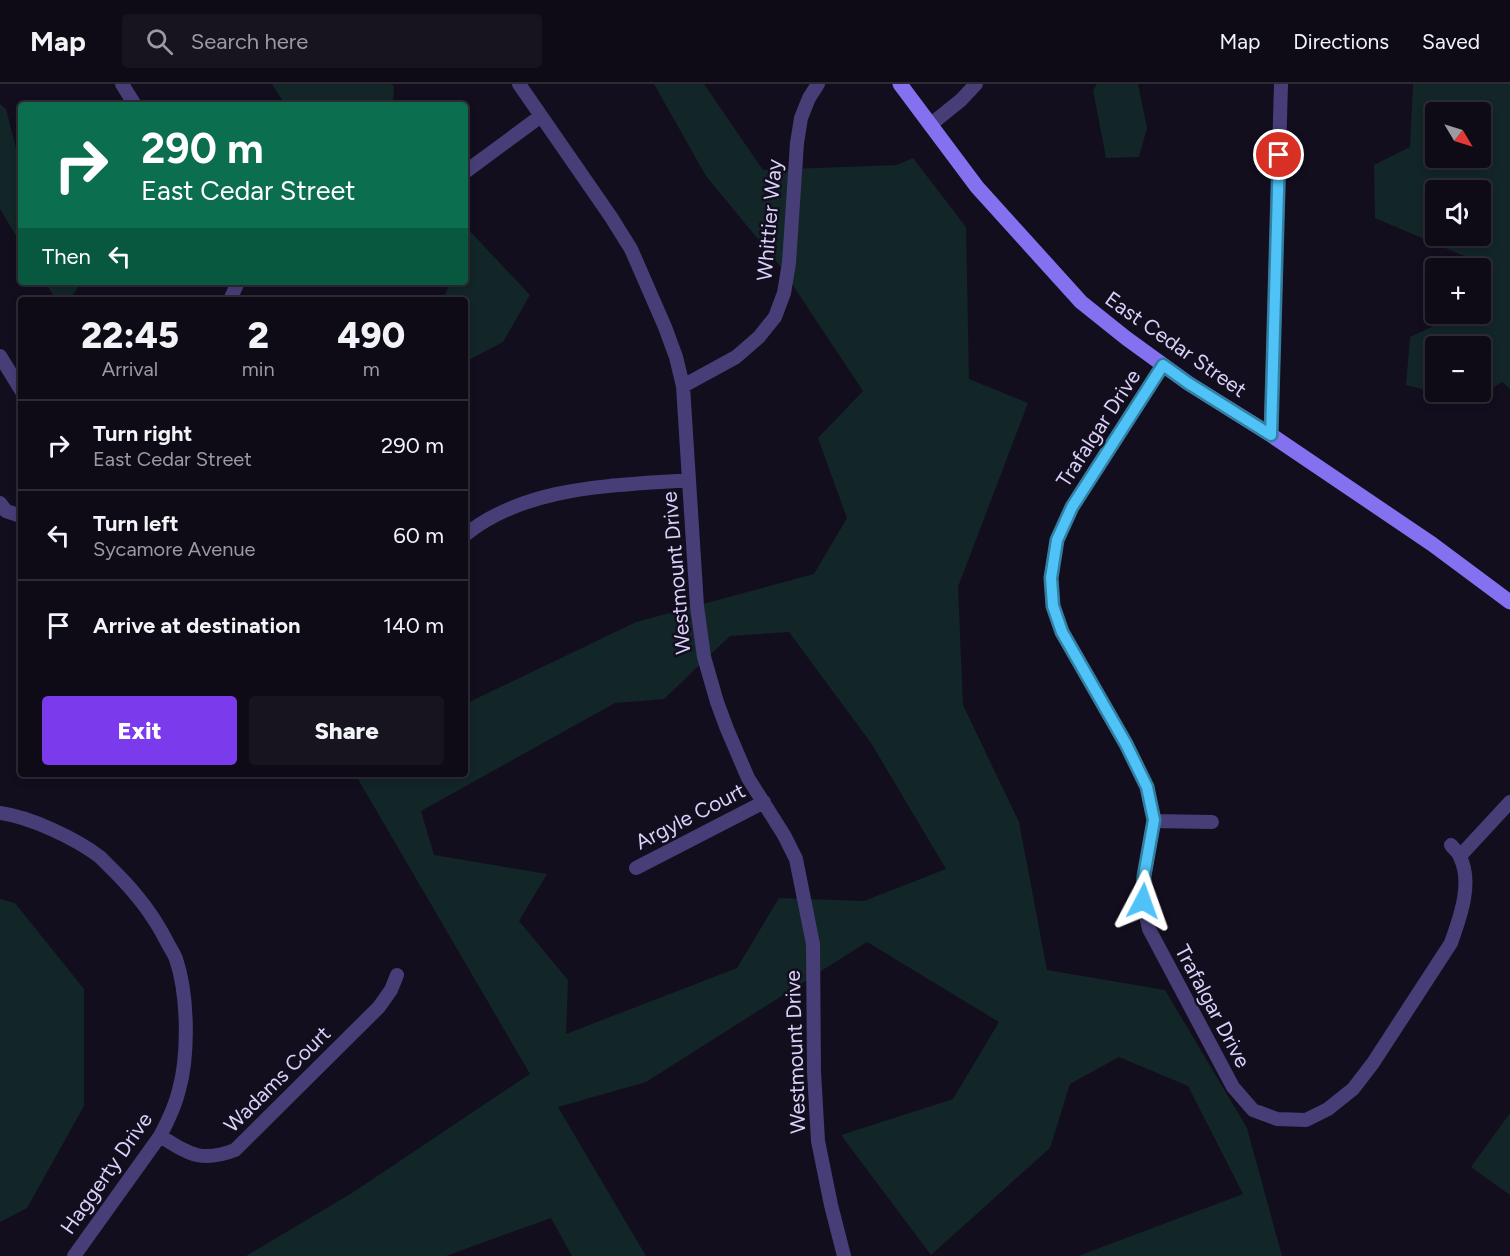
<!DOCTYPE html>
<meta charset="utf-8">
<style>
body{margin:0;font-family:Figtree,sans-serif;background:#17131f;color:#f1f3f6;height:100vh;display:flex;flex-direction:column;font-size:22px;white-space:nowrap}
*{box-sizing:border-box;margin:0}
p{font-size:20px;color:#9b9aa1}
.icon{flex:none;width:33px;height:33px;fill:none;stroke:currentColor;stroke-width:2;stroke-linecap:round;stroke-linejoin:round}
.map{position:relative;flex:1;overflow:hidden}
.panel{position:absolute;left:18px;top:213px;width:450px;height:480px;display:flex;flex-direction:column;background:#0e0a16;border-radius:6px;box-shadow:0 3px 9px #0003,0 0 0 2px #2e2b35}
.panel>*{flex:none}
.banner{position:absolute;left:18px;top:18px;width:450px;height:183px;border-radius:6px;box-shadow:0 3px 9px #0003,0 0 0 2px #2e2b35;background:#0b6e4f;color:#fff;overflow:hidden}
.needle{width:39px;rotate:128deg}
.fabs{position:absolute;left:1425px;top:18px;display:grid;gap:12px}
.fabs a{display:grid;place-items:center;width:66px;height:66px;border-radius:6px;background:#0e0a16;box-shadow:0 3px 9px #0003,0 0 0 2px #2e2b35;font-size:30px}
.pin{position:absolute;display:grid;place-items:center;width:51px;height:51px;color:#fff;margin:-26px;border:3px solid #fff;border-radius:50%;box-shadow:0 2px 6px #0007}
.me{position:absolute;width:66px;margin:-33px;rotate:4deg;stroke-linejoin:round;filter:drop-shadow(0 0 4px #0008)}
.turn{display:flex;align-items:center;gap:21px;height:126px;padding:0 24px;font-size:27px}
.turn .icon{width:78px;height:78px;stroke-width:2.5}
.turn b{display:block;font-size:42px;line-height:51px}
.then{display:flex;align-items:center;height:57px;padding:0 24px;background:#0003;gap:12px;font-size:22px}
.eta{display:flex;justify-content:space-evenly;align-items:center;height:102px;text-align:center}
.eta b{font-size:36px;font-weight:800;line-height:42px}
.action{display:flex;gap:12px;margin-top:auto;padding:12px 24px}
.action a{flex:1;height:69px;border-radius:6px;background:#7c3aed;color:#fff;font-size:24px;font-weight:800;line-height:69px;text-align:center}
.action a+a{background:#17131f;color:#f1f3f6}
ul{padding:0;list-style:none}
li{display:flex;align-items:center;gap:18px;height:90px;padding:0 24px;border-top:2px solid #2e2b35}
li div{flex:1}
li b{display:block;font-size:22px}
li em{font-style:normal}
header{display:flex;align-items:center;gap:36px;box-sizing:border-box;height:84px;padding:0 30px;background:#0e0a16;border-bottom:2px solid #2e2b35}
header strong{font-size:28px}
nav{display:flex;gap:33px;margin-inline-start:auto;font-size:21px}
.search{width:420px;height:54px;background:#17131f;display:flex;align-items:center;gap:15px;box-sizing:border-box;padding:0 21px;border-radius:6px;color:#9b9aa1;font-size:22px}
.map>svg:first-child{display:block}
.green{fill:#122527;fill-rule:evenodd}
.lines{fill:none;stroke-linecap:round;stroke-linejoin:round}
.minor{stroke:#473e78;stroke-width:14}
.secondary{stroke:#8371f0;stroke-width:15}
.route-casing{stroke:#337fa1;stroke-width:15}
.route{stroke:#4fc3f7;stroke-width:10}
.labels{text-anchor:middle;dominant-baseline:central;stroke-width:5;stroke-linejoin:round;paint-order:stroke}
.street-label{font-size:21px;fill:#dad0fa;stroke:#130e1e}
</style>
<header>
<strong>Map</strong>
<div class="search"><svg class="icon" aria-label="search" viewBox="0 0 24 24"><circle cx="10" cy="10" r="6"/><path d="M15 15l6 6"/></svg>Search here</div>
<nav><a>Map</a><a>Directions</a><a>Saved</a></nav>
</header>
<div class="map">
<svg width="1510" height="1172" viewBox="0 0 1510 1172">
<rect width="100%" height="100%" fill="#130e1e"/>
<path class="green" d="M272,0h119l3,2 -1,19h-105l-4,-2z
M654,0h50l59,86 134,-5 16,-7 53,69 3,152 59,24 -70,184 5,118 56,117 28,148 118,20 82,138 35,128h-204l165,-62 -55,-108 -69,-29 -49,27 -20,64 -119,107 -90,-120 112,-36 46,-77 -132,-80 -221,140 -88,25 88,149h-74l-21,-38 -105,38h-200l106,-63 178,-119 -175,-300h110v-70l171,-82 178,-48 33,-56 -29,-80 45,-47 -83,-125 -74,-90zM789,548l82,111 75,126 -82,32 -85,-3 -42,70 -171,66 2,-54 -49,-59 28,-47 -113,-19 -13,-44 194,-108 49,-4 66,-63z
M1097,0h41l9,44 -8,29 -33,1 -13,-68z
M1413,0h97v305l-8,-7 -32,19 -64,-16 4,-48 49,-23h21v-46h-4l2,-6 -103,-44 -1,-53 36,-18zM1480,28v46h-44v-46zM1480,106v46h-44v-46zM1480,262v46h-44v-46z
M0,20l6,5 15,59v76l-21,-35z
M465,142l65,69 -27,47 -38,20v-62h-23l6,-12 -2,-6h19z
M45,198h37l-13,18h-13z
M0,815l15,4 69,86v117l-57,102 -27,14z
M1510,1029v82l-39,-28z"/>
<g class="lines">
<path class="minor" d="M122,0l13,21
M519,0l92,133 20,32 34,78 11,30 7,29 14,220 7,51 13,45 10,27 21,49 36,57 12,24 17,85 1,128 4,69 13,64 13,51
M930,41l31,-25 15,-16
M465,88l76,-56
M230,216l8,-18
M0,272l21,34
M1163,281l-91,142 -15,33 -6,38 2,28 9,26 64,112 21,43 7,34 -10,55 -1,25 6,28 84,158 20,23 24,9 29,1 22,-11 25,-20 20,-26 78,-120c9,-26 22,-60 9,-86 -1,-4 -6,-8 -9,-12
M683,302l53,-29 23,-20 16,-20 9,-24 5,-30 8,-120 4,-25 8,-20 9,-14
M1271,351l10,-351
M0,419l6,8 15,5
M465,451c62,-50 148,-49 224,-55
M0,729c30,4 75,25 100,44 5,5 11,11 16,16 21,21 38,43 51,69 3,6 7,11 9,17 12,35 13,95 3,131 -4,17 -11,31 -19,46l-86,120
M1154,737l58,1
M1460,772l50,-54
M636,784l128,-66
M160,1052c29,18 41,27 75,14l144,-143 12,-17 6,-15"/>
<path class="secondary" d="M900,0l77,103 104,115 45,36 62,45 83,52 161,109 78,58"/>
</g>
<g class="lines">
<defs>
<path id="route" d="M1143,817l1,-25 10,-56 -7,-33 -21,-43 -64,-112 -9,-26 -2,-28 6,-38 15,-33 91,-142 25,18 83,52 8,-280"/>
</defs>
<use href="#route" class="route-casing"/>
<use href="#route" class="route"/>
</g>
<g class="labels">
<g class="street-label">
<text transform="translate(769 136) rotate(-85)">Whittier Way</text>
<text transform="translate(1176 260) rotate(35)">East Cedar Street</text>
<text transform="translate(1098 344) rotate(-57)">Trafalgar Drive</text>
<text transform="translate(676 489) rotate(-95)">Westmount Drive</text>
<text transform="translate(690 732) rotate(-27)">Argyle Court</text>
<text transform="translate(1213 922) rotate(62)">Trafalgar Drive</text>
<text transform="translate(795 968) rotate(-92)">Westmount Drive</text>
<text transform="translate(277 995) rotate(-45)">Wadams Court</text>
<text transform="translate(106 1089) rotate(-55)">Haggerty Drive</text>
</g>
</g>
</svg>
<div class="fabs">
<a><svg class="needle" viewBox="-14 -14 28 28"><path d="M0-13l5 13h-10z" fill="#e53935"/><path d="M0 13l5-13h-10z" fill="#9b9aa1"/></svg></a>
<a><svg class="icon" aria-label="sound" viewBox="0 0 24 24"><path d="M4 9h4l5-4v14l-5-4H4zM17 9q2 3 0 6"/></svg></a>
<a>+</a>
<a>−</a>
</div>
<div class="pin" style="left:1279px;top:71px;background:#d93025"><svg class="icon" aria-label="arrive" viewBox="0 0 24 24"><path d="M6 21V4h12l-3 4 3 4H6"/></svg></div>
<svg class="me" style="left:1143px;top:817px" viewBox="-20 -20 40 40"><path d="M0-17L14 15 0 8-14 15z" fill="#4fc3f7" stroke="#fff" stroke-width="4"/></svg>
<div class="banner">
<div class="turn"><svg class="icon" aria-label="right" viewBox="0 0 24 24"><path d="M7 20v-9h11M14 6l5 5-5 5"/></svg><div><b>290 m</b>East Cedar Street</div></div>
<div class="then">Then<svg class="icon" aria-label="left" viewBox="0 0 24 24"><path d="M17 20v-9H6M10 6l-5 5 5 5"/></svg></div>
</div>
<section class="panel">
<div class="eta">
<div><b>22:45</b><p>Arrival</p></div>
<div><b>2</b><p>min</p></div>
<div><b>490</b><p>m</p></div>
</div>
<ul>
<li><svg class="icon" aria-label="right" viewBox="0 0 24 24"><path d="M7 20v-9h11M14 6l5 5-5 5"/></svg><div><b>Turn right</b><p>East Cedar Street</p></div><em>290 m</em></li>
<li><svg class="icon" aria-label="left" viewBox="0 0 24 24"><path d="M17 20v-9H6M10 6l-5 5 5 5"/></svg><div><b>Turn left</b><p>Sycamore Avenue</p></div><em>60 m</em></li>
<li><svg class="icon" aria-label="arrive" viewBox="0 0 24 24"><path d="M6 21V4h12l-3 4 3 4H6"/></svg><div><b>Arrive at destination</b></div><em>140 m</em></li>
</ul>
<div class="action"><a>Exit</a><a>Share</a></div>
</section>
</div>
